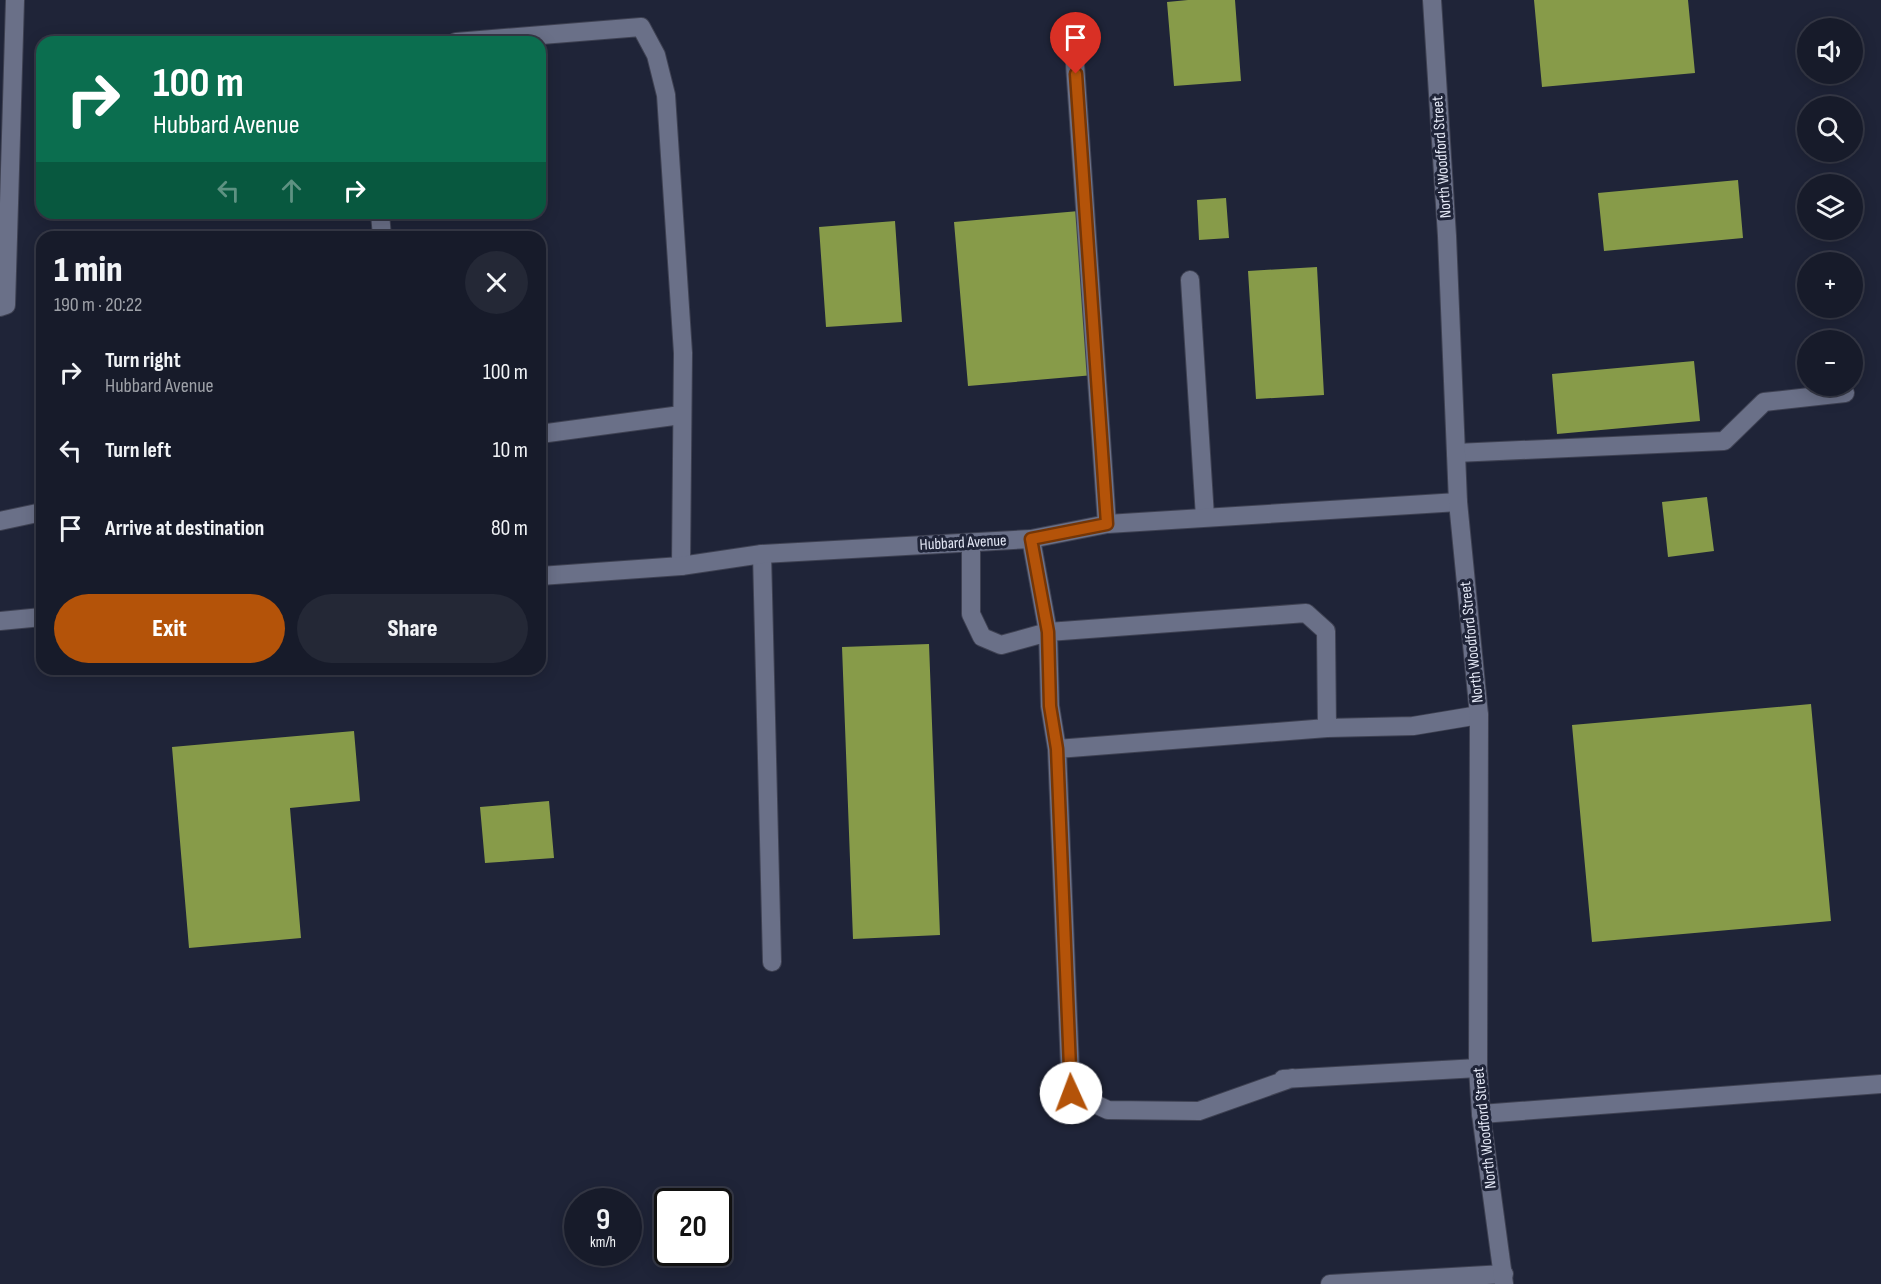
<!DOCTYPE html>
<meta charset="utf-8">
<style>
body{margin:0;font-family:"Sofia Sans Condensed",sans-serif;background:#242836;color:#f1f3f6;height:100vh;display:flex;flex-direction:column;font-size:22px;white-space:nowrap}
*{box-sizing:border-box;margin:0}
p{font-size:20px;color:#9ea1a8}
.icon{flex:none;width:33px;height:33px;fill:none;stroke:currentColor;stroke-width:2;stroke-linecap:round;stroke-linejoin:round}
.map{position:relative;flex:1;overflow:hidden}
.sheet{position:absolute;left:36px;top:231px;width:510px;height:444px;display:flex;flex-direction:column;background:#171b2a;border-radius:18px;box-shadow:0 3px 15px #0003,0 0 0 2px #363947}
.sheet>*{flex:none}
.banner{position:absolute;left:36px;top:36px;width:510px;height:183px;border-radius:18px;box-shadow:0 3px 15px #0003,0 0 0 2px #363947;background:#0b6e4f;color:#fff;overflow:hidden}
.buttons{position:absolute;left:1797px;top:18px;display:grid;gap:12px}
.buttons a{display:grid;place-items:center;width:66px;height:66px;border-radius:50%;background:#171b2a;box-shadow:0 3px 15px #0003,0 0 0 2px #363947;font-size:30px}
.speed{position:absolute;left:564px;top:1188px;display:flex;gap:12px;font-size:30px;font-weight:700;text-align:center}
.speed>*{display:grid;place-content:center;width:78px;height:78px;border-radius:50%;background:#171b2a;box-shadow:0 3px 15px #0003,0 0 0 2px #363947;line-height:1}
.speed small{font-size:15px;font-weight:400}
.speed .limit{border:3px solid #111;border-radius:9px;background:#fff;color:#111}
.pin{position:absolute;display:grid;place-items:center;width:51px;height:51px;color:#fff;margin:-62px -26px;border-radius:50% 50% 50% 0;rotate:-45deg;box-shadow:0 0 6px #0007}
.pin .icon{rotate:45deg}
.me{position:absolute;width:66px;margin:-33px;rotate:358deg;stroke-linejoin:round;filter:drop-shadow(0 0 4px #0008)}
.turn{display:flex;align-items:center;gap:21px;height:126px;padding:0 18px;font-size:27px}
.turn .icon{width:78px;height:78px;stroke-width:2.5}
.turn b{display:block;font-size:42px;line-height:51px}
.lanes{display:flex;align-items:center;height:57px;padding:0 18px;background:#0003;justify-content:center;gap:30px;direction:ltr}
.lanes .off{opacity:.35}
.round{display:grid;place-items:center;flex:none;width:63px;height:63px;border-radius:32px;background:#242836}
.overview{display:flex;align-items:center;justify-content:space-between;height:102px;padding:0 18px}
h1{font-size:36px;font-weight:800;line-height:45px}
.cta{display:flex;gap:12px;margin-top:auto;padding:12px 18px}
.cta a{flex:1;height:69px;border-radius:36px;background:#b45309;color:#fff;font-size:24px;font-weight:800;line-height:69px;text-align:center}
.cta a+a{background:#242836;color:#f1f3f6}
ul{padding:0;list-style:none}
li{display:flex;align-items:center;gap:18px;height:78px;padding:0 18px}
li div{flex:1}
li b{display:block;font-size:22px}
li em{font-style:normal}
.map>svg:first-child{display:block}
.building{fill:#879b49}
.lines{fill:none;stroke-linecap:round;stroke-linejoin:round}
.lane-casing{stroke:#3e4152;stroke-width:20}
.street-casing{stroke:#3e4152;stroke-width:20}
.secondary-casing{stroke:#3e4152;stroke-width:20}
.lane{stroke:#6a7088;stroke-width:18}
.street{stroke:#6a7088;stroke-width:18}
.secondary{stroke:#6a7088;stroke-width:18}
.route-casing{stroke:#753606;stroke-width:15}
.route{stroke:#b45309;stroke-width:10}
.labels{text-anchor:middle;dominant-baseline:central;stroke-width:6;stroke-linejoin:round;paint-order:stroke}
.street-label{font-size:16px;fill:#e4e8f6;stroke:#1f2438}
</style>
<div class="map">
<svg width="1881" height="1284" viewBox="0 0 1881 1284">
<rect width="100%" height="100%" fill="#1f2438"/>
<path class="building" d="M1188,0h47l6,81 -67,5 -7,-84z
M1534,0h154l7,73 -153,14z
M1738,180l5,58 -139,13 -6,-58z
M1226,198l3,40 -30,2 -2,-40z
M1079,211l15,164 -126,11 -14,-164z
M895,221l7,101 -76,5 -7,-100z
M1317,267l7,128 -68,4 -8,-128z
M1694,361l6,60 -143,13 -5,-60z
M1707,497l7,54 -46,6 -6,-55z
M929,644l11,291 -87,4 -11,-292z
M1811,704l20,217 -239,21 -20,-217z
M354,731l6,70 -70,7 11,130 -112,10 -17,-201z
M549,801l5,57 -69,5 -5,-56z"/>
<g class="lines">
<defs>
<path id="lane" d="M456,42l185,-15 15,28 10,40 17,258 -2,213
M1074,50l33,474
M380,213l2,24
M1190,280l15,237
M0,307l6,-2 9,-305
M540,434l141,-19
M1456,453l268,-12 40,-39 81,-9
M0,521l42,-9
M1031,539l17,93 2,74 7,43 14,344 37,17 91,1 93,-33
M971,543v71l11,23 19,8 47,-13 258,-19 20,18 1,97
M762,554l10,408
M1057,749l270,-21 86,-2 66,-11
M1283,1079l195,-11
M1481,1114l400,-30
M1330,1284l174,-10"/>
<path id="street" d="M540,576l141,-10 81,-12 269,-15 76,-15 351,-22
M0,621l42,-4"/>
<path id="secondary" d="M1432,0l15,236 11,266 21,213 -1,353 3,46 23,170"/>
</defs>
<use href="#lane" class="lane-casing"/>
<use href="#street" class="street-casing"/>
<use href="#secondary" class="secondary-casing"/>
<use href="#lane" class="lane"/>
<use href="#street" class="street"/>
<use href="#secondary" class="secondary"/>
</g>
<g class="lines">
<defs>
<path id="route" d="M1071,1093l-14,-344 -7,-43 -2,-74 -17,-93 76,-15 -31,-450"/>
</defs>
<use href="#route" class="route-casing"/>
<use href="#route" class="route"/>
</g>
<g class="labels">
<g class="street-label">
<text transform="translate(1442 157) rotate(-94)">North Woodford Street</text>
<text transform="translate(963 543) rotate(-3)">Hubbard Avenue</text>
<text transform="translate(1472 642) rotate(-96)">North Woodford Street</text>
<text transform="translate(1485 1128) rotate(-96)">North Woodford Street</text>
</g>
</g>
</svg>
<div class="buttons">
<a><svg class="icon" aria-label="sound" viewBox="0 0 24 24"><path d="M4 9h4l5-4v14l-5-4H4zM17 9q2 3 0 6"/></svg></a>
<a><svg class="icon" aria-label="search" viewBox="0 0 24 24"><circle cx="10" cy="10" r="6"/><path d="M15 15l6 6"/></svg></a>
<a><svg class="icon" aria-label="layers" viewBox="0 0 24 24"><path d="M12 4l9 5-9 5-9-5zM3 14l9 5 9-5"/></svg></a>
<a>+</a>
<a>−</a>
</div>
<div class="speed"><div>9<small>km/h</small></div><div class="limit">20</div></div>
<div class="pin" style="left:1076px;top:74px;background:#d93025"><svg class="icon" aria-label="arrive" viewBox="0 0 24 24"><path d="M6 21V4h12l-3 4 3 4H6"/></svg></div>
<svg class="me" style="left:1071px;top:1093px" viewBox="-20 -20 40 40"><circle r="19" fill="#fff"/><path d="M0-13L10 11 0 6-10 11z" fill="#b45309"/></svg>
<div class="banner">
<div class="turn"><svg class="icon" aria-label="right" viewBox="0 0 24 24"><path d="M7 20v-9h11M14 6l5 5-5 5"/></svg><div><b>100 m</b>Hubbard Avenue</div></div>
<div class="lanes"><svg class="icon off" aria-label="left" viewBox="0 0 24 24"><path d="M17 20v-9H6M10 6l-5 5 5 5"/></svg><svg class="icon off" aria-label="ahead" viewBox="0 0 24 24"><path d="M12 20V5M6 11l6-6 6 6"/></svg><svg class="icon" aria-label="right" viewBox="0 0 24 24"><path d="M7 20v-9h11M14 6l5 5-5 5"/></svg></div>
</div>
<section class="sheet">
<div class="overview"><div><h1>1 min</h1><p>190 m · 20:22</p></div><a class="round"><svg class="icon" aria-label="close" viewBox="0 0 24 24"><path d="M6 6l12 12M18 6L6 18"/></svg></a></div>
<ul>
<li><svg class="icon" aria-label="right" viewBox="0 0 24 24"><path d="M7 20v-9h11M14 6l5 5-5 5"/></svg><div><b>Turn right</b><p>Hubbard Avenue</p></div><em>100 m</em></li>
<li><svg class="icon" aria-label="left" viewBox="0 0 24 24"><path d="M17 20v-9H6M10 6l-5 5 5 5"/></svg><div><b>Turn left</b></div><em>10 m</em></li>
<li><svg class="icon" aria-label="arrive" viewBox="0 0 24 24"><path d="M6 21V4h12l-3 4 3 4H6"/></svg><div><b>Arrive at destination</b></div><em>80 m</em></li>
</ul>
<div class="cta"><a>Exit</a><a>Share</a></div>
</section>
</div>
